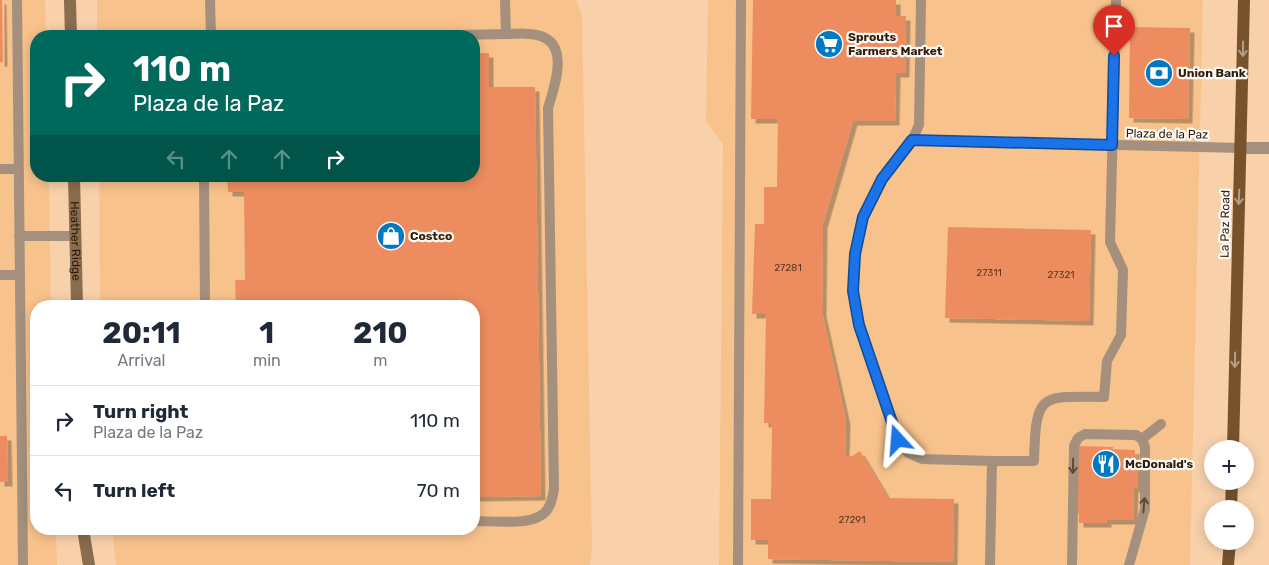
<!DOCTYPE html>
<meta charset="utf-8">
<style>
body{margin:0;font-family:Rubik,sans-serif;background:#f2f2f3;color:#1f2937;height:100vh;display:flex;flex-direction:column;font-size:19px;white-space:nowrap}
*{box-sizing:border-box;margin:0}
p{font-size:16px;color:#747a83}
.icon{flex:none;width:28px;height:28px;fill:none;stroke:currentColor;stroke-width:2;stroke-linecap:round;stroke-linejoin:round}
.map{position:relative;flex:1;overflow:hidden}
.sheet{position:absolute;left:30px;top:300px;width:450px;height:235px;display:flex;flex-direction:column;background:#fff;border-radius:20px;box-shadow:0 2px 12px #0003}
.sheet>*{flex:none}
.top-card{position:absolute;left:30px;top:30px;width:450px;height:152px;border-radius:20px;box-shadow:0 2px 12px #0003;background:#00695c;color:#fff;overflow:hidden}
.fabs{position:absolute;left:1204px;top:440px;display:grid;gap:10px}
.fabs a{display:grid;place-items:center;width:50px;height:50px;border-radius:50%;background:#fff;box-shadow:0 2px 12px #0003;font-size:25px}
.pin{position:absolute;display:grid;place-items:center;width:42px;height:42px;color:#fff;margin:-51px -21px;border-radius:50% 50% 50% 0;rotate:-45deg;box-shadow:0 0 5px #0007}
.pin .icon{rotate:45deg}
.me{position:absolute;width:55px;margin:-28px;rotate:341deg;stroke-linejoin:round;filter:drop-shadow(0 0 4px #0008)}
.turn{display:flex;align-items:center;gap:18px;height:105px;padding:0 20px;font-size:22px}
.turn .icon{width:65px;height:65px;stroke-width:2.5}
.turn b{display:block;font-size:35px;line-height:42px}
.lanes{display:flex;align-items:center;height:48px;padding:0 20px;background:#0003;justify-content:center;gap:25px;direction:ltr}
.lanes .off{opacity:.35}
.eta{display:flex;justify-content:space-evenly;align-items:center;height:85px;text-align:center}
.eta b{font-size:30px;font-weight:700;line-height:35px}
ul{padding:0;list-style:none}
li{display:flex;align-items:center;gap:15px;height:70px;padding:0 20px;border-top:1px solid #e0e1e3}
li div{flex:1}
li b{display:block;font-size:19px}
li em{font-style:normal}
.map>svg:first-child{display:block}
.built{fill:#f8c28c}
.building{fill:#ed8d5f;filter:url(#shadow)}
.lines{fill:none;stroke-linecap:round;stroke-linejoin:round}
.lane{stroke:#a4907c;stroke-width:10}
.street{stroke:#a4907c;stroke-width:12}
.secondary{stroke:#8a6c4f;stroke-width:12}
.primary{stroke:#76532d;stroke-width:12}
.oneway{stroke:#b39e87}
.oneway2{stroke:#5e4b37}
.route-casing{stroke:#114b97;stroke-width:12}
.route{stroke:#1a73e8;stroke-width:9}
.labels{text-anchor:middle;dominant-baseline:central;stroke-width:4.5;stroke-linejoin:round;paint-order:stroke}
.number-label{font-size:10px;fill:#5e391e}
.poi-label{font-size:12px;font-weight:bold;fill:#2f1d09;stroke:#fef9f5;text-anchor:start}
.street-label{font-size:12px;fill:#2f1d09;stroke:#fef9f5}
</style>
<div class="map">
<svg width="1269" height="565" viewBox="0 0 1269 565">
<defs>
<filter id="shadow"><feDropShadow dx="4.5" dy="4.5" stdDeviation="0" flood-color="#0004"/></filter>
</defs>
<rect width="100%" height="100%" fill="#f8d1ab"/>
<path class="built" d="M0,0h45l1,36h-10v140h13l2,130h-15v223h20l1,36h-57z
M97,0h479l6,15 10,532 -2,18h-474l-4,-36h362v-223h-374l-1,-130h375v-140h-377z
M708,0h495l-13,565h-471l4,-421 -17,-22z"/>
<path class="building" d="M0,0h2l1,62h-3z
M753,0h143v16h10l-1,57h-9l-1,48h-42l-30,103 -1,88 24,108 -1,36h7l8,-5 28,47 66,1 -1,63 -185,-3v-19h-17v-41h20l1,-76h-8l2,-109h-14l3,-90h9v-37h13l1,-68h-27z
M1130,27l60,1 -2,91 -59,-1z
M474,53h15v34h46l6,409 -67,1v-191h-238l-1,-26h10l-1,-88h-16l-1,-16h247z
M948,227l143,3 -2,91 -144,-3z
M0,436h7l1,46h-8z
M1078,446l35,1v2l22,1v5h3l-1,33h-3l-1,32h-26v3h-28v-9h-4z"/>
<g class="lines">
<path class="lane" d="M17,0l6,565
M210,0l1,36
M921,0l-2,125 -7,15 -30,39 -19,38 -8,37 -2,37 6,34 39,115 10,13 14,6 70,2 -2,104
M412,36l94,-2
M912,140l329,8
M0,169h19
M204,176l1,130
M19,236h56
M0,275h19
M1142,439l19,-15
M992,461h42c2,-68 5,-65 70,-64l3,-36 14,-26 2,-65 -13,-28 6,-242
M474,521c17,0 52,4 66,-5 10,-5 12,-16 14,-27l-6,-381c8,-26 24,-71 -18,-74 -8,-1 -16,0 -24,0l-1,-34
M738,565l3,-565
M1072,565l2,-119 4,-8 7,-4 51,1 6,4 3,8v62l-16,56"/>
<path class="street" d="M1241,148h28"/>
<g class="secondary">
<path d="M70,0l1,36"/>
<path id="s1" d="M74,176l3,130"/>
<path d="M83,529l6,36"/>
</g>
<path class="primary" d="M1233,449l11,-449
M1231,509l1,-28
M1228,565l2,-24"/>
</g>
<defs><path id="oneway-shaft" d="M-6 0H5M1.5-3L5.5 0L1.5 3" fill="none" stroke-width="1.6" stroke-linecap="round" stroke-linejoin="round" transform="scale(1.25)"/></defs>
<g class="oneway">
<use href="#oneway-shaft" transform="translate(1243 49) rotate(91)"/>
<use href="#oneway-shaft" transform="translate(1239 197) rotate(92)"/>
<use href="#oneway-shaft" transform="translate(1235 360) rotate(91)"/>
</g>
<g class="oneway2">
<use href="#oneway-shaft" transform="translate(1073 466) rotate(91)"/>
<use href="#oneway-shaft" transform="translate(1144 505) rotate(-85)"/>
</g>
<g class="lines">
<defs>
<path id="route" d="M898,440l-39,-115 -6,-34 2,-37 8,-37 19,-38 30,-39 200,5 2,-89"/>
</defs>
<use href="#route" class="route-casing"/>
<use href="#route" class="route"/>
</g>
<defs>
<symbol id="supermarket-disc" viewBox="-11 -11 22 22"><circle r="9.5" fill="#0079c2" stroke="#fef9f5"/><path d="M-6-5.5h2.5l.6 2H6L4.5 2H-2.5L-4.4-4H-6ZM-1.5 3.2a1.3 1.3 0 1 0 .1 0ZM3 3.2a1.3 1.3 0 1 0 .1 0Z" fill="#fff"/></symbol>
<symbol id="bank-disc" viewBox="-11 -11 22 22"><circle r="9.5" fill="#0079c2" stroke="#fef9f5"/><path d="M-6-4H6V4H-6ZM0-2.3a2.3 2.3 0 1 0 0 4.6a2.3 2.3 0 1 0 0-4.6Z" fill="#fff"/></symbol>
<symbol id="shop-disc" viewBox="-11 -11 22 22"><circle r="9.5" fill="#0079c2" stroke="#fef9f5"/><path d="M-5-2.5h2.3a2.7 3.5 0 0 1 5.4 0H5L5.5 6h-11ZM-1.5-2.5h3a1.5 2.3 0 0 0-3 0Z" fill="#fff"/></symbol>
<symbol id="restaurant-disc" viewBox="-11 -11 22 22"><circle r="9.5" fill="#0079c2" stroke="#fef9f5"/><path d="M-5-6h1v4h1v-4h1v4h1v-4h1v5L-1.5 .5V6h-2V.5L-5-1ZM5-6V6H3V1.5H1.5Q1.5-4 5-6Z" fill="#fff"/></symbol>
</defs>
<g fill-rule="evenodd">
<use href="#supermarket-disc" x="813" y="28" width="32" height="32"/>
<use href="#bank-disc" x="1143" y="57" width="32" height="32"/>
<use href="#shop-disc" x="375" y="220" width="32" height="32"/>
<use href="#restaurant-disc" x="1090" y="448" width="32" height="32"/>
</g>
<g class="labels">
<g class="number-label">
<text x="788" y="268">27281</text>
<text x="989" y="273">27311</text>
<text x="1061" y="275">27321</text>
<text x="852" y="520">27291</text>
</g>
<g class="poi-label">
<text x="848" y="37">Sprouts<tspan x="848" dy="14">Farmers Market</tspan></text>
<text x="1178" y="73">Union Bank</text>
<text x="410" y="236">Costco</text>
<text x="1125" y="464">McDonald's</text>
</g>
<g class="street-label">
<text transform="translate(1167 134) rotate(1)">Plaza de la Paz</text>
<text transform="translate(1225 224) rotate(-89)">La Paz Road</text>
<text stroke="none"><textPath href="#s1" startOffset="65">Heather Ridge</textPath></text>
</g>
</g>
</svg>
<div class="fabs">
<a>+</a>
<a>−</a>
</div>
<div class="pin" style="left:1114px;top:56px;background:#d93025"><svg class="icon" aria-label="arrive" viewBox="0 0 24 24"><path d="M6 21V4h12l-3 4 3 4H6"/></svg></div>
<svg class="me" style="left:898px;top:440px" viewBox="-20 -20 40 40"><path d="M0-17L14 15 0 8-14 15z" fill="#1a73e8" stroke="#fff" stroke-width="4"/></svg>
<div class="top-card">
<div class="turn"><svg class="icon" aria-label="right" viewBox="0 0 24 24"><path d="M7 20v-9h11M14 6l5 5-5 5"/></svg><div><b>110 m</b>Plaza de la Paz</div></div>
<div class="lanes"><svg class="icon off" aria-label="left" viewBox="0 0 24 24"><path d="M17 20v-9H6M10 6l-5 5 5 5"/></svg><svg class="icon off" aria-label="ahead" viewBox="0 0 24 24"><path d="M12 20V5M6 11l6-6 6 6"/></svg><svg class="icon off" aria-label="ahead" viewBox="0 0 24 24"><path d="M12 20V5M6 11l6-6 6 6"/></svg><svg class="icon" aria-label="right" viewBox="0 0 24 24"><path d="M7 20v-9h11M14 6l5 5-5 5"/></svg></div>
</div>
<section class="sheet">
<div class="eta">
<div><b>20:11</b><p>Arrival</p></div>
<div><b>1</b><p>min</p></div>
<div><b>210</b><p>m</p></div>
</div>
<ul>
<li><svg class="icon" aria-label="right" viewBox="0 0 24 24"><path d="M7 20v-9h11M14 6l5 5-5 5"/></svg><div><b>Turn right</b><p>Plaza de la Paz</p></div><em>110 m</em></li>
<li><svg class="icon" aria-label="left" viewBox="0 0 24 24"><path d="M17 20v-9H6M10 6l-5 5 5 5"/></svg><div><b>Turn left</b></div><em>70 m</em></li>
</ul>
</section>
</div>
